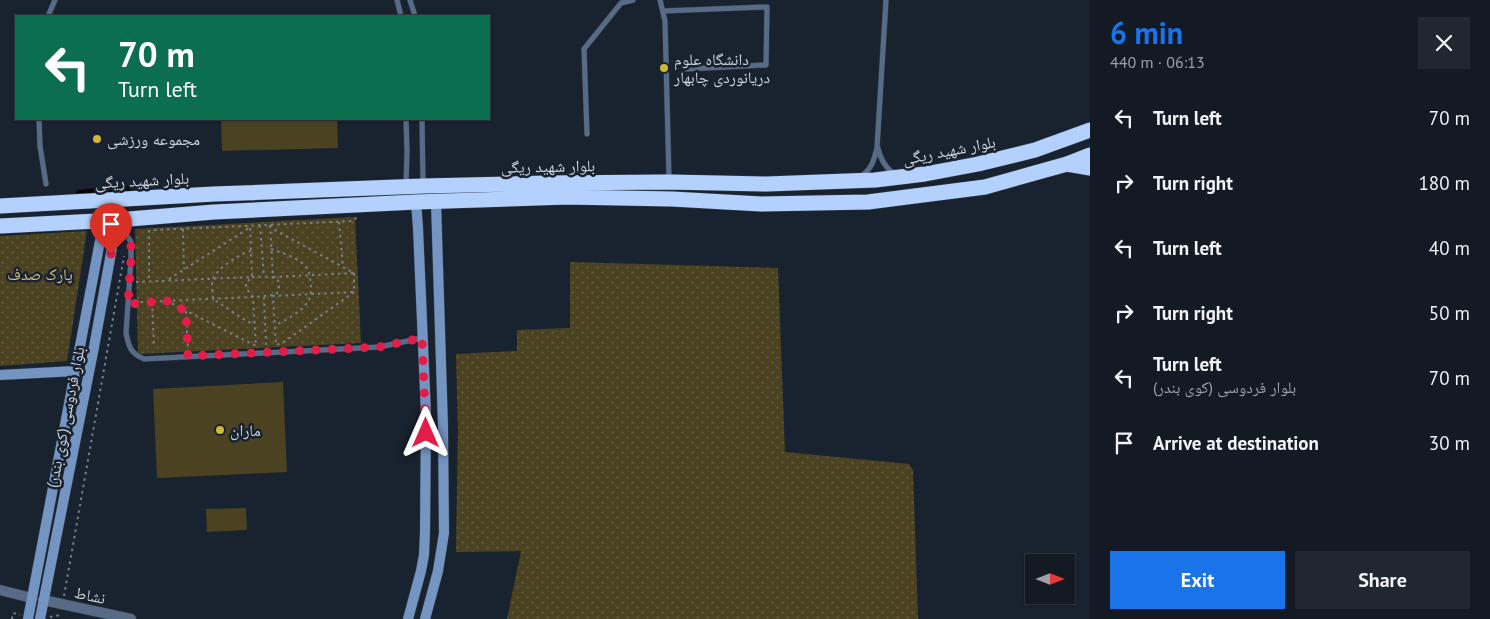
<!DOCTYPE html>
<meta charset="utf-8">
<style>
body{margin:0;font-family:"PT Sans","Noto Naskh Arabic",sans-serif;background:#202730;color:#f1f3f6;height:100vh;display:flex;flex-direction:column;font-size:19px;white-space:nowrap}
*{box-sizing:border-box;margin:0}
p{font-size:16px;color:#9da1a6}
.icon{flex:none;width:28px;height:28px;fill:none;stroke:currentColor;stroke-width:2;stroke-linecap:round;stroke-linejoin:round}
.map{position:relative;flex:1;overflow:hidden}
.sheet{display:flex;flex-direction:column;background:#131a23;width:400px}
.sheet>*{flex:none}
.guide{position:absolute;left:15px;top:15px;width:475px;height:105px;border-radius:0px;box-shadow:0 1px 4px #0004,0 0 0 1px #323841;background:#0b6e4f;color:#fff;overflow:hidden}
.needle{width:32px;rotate:90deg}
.controls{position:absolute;left:1025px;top:554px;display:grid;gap:10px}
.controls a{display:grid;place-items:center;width:50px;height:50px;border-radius:0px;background:#131a23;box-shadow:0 1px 4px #0004,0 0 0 1px #323841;font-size:25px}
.pin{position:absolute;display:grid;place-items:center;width:42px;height:42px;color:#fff;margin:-51px -21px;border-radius:50% 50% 50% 0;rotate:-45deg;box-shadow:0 0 5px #0007}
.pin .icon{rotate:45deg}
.me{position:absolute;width:55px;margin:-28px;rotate:0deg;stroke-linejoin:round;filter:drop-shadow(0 0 4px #0008)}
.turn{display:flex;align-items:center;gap:18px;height:105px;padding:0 20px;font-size:22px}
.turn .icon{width:65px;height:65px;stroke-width:2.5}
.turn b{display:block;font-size:35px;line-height:42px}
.round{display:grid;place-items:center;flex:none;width:52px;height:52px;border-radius:0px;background:#202730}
.head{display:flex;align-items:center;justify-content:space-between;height:85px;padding:0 20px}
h1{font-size:30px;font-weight:700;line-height:38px;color:#1a73e8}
.button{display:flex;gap:10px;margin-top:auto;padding:10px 20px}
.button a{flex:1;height:58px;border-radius:0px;background:#1a73e8;color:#fff;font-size:20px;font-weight:700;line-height:58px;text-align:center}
.button a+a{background:#202730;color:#f1f3f6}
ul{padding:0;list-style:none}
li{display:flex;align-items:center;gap:15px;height:65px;padding:0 20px}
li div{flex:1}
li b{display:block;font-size:19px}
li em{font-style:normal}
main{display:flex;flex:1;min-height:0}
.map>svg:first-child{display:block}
.grass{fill:url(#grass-dots)}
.garden{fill:#4a4220}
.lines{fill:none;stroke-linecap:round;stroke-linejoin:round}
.canal{stroke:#0d0700;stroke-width:9}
.lane-casing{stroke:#363e4b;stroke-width:6}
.street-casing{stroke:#363e4b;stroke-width:11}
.secondary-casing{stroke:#363e4b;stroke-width:11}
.highway-casing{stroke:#363e4b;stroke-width:16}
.path{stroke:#78808a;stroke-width:2;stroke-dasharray:2.5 4;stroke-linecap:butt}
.lane{stroke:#576b87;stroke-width:5}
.street{stroke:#576b87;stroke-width:10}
.secondary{stroke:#7494c2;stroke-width:10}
.highway{stroke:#b3d1fc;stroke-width:15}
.route{stroke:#e11d48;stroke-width:9;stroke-dasharray:0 16.2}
.poi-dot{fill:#d2b735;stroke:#19222f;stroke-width:2}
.labels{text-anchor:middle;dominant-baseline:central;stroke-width:5;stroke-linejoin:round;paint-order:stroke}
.poi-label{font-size:16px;fill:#cdd4dc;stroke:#19222f;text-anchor:start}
.street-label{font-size:16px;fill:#cdd4dc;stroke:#19222f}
.park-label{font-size:16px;fill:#d0c182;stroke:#19222f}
</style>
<main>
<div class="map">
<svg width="1090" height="619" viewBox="0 0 1090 619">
<defs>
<pattern id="grass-dots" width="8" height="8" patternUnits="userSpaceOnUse" patternTransform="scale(1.25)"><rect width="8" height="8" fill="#4a4220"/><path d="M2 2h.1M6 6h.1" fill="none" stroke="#635c40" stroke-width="1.8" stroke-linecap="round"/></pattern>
</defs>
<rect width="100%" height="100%" fill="#19222f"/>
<path class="grass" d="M355,217l6,126 -223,11 -3,-125z
M87,231l-20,130 -67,5v-130z
M570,262l208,6 7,184 124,12 4,6 5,149h-411l14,-68 -65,1 2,-119 -2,-79 61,-3v-21l53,-2z"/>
<path class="garden" d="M221,119h116l1,29 -116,3z
M283,382l4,90 -130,6 -4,-89z
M246,508l1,22 -40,2 -1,-23z"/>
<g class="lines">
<path class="canal" d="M80,194l47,-4"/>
<defs>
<path id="lane" d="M397,0l4,16
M410,0l5,16
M660,0l5,21 4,158
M663,11l104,-4 -1,58 -80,4
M48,16l7,-16
M39,119l1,27 6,38
M422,119l1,64
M587,134l-3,-85 37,-46 12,-3
M878,148c3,12 7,19 16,26
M861,176c11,-7 13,-16 16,-28l9,-148
M406,186l1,-36 -1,-31
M119,223l12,19v17l-5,74c3,14 4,20 18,26l235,-12 43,-9"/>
<path id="street" d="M0,590l32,8
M43,600l88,19"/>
<path id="secondary" d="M0,375l75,-4
M28,619l76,-399
M40,619l54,-272 23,-127
M408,619l13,-48 3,-16 1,-23 1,-118 -8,-186 -2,-26
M425,619l13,-48 6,-38 -1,-106 -7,-225"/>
<path id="highway" d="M1067,164l23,4
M0,206l214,-12 209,-8 125,-3 121,-1 98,2 108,-4 50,-6 53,-10 57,-14 55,-20
M0,226l117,-6 97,-8 202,-10 151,-5 105,2 89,5 107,-2 117,-15 82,-23 23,-9"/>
</defs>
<use href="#lane" class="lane-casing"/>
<use href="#street" class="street-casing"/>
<use href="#secondary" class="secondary-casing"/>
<use href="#highway" class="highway-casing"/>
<path class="path" d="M339,222l4,45
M260,225l4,52
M270,225l3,52 81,-4
M270,225l5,5 77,42
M183,229l1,40
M149,230v51
M154,230l199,-9 4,-4
M271,249c11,4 26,8 34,17 5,5 5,12 6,19 0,6 0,13 -4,18 -6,9 -22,18 -32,22
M251,251c-10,2 -35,18 -38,28 -2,6 0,14 0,20l35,23 7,1
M354,273v19
M252,277c15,0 35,-4 24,18l-23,2 -7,-9v-5z
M169,279l77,-49 4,-4
M136,282l116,-5 -2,-51
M354,292l-70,50 -8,3 -3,-49z
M264,297l2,48
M152,302l2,44
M134,303l7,-1 112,-5 3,49 -89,-45
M186,311l2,40
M64,596l60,-340
M50,617l10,-2v-2
M12,619l1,-6 7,2"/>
<use href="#lane" class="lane"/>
<use href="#street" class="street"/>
<use href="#secondary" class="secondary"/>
<use href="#highway" class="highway"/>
</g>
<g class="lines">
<path class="route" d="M111,254l6,-34 14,22v17l-3,45 39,-3 19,10 2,45 191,-9 43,-9 4,95"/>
</g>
<g class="poi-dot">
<circle cx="664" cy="68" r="5"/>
<circle cx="97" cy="139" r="5"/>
<circle cx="220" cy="430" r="5"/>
</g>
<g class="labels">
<g class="poi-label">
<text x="674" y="59">دانشگاه علوم<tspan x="674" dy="18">دریانوردی چابهار</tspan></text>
<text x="107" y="139">مجموعه ورزشی</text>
<text x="230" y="430">ماران</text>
</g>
<g class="street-label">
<text transform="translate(949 150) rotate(-11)">بلوار شهید ریگی</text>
<text transform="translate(548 166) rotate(-1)">بلوار شهید ریگی</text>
<text transform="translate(142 180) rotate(-3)">بلوار شهید ریگی</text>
<text transform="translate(65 417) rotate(-79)">بلوار فردوسی (کوی بندر)</text>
<text transform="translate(90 595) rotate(12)">نشاط</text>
</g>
<g class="park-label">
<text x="40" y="274">پارک صدف</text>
</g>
</g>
</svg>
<div class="controls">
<a><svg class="needle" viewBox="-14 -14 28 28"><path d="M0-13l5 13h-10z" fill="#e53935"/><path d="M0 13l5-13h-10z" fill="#9da1a6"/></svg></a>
</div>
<div class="pin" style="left:111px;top:254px;background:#d93025"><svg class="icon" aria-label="arrive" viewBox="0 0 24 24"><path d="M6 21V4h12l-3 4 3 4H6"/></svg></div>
<svg class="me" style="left:426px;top:433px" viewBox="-20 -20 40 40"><path d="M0-17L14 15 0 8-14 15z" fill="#e11d48" stroke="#fff" stroke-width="4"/></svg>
<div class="guide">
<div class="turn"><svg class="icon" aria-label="left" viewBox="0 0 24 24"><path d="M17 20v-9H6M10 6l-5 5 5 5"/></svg><div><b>70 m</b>Turn left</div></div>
</div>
</div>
<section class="sheet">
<div class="head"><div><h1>6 min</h1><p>440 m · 06:13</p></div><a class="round"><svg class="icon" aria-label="close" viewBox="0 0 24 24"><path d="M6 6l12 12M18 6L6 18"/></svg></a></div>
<ul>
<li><svg class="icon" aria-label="left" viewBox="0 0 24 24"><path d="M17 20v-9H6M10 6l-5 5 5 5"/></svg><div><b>Turn left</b></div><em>70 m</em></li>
<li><svg class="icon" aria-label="right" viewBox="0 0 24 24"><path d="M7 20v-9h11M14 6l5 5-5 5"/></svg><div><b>Turn right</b></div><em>180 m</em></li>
<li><svg class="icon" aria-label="left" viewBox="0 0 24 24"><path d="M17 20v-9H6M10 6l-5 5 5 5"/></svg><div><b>Turn left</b></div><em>40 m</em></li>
<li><svg class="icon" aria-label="right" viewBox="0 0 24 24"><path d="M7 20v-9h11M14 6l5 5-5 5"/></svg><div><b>Turn right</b></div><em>50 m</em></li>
<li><svg class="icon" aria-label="left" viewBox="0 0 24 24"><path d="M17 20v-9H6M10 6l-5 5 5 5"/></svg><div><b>Turn left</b><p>بلوار فردوسی (کوی بندر)</p></div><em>70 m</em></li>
<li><svg class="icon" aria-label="arrive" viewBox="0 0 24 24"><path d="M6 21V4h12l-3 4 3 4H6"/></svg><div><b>Arrive at destination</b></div><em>30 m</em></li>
</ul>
<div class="button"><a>Exit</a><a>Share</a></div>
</section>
</main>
